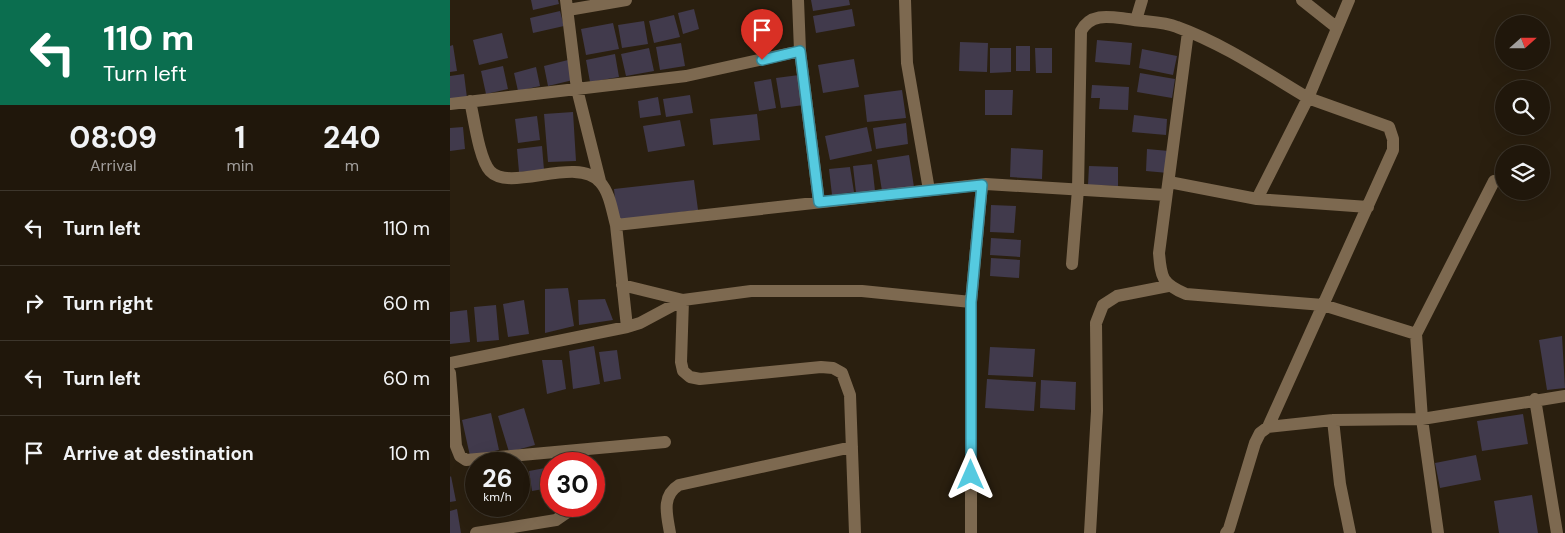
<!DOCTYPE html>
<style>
body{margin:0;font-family:"DM Sans",sans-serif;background:#2d2419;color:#f1f3f6;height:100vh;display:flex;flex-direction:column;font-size:19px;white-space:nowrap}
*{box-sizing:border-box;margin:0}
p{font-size:16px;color:#a29f9d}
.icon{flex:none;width:28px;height:28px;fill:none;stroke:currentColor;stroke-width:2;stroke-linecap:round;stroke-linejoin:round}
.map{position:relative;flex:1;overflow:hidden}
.side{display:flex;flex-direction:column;background:#20170b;width:450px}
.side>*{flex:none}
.top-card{background:#0b6e4f;color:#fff;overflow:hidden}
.needle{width:32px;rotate:69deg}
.tools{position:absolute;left:1045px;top:15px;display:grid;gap:10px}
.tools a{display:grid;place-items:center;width:55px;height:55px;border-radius:50%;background:#20170b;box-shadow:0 5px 20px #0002,0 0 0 1px #3d362c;font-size:25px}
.speed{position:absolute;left:15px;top:452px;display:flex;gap:10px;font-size:25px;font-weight:700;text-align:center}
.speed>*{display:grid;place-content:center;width:65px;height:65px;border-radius:50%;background:#20170b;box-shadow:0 5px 20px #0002,0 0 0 1px #3d362c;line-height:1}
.speed small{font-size:12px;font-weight:400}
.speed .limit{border:8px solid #d22;background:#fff;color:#111}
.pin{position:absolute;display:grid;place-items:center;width:42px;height:42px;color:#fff;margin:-51px -21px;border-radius:50% 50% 50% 0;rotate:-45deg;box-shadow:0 0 5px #0007}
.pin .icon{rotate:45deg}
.me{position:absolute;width:55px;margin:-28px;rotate:0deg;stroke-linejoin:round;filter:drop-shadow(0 0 4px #0008)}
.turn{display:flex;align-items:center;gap:18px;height:105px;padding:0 20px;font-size:22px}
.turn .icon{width:65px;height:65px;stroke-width:2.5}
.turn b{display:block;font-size:35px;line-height:42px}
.eta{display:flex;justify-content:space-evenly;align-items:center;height:85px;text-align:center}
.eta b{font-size:30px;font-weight:700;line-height:35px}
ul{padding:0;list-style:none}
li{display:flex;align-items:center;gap:15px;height:75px;padding:0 20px;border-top:1px solid #3d362c}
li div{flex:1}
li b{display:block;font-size:19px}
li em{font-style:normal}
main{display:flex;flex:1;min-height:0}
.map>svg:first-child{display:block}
.building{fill:#413a4c}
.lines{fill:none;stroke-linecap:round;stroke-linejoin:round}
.minor{stroke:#7d6950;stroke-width:12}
.route-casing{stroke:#378392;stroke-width:12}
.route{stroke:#55cae0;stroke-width:9}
</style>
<main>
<section class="side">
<div class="top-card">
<div class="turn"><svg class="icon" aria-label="left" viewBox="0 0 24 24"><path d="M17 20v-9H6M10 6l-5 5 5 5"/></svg><div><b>110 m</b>Turn left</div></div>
</div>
<div class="eta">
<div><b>08:09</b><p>Arrival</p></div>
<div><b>1</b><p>min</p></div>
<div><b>240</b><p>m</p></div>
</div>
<ul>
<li><svg class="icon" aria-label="left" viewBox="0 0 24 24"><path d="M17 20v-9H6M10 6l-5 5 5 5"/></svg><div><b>Turn left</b></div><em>110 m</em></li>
<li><svg class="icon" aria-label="right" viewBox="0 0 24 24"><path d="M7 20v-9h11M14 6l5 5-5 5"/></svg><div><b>Turn right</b></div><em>60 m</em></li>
<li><svg class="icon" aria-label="left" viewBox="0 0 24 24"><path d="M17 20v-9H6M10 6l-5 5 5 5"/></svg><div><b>Turn left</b></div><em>60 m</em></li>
<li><svg class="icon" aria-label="arrive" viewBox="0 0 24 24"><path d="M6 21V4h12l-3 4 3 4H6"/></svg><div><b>Arrive at destination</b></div><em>10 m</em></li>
</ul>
</section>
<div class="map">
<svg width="1115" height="533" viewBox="0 0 1115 533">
<rect width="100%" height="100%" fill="#2a1f0f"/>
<path class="building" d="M81,0h27l1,4 -26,6z
M361,0h38l1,5 -37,6z
M244,9l5,20 -16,5 -5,-21z
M402,9l3,17 -39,7 -3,-17z
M110,11l4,15 -31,7 -3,-15z
M224,15l6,22 -26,6 -5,-22z
M194,21l4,23 -26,4 -4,-23z
M163,23l6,26 -33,6 -5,-26z
M52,33l6,25 -29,7 -6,-25z
M647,40l35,3 -2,22 -35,-3z
M510,42l28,1 -1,29 -28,-1z
M231,43l4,23 -25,4 -4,-23z
M3,45l4,26 -7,1v-26z
M566,46h14v25h-14z
M199,48l5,23 -28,5 -5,-22z
M540,48h21v24l-21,1z
M585,48h17v25h-16z
M692,49l35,7 -4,19 -34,-7z
M165,54l4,23 -29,5 -4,-22z
M404,59l5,28 -36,6 -5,-28z
M118,60l5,20 -25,6 -4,-20z
M53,66l5,23 -22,5 -5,-23z
M86,67l4,19 -22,5 -4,-18z
M690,73l35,6 -3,19 -35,-6z
M14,74l3,24 -17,2v-24z
M349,75l5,30 -23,3 -5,-30z
M321,79l5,29 -17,3 -5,-29z
M642,85l37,2 -1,23 -29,-1 1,-11h-9z
M452,90l4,28 -39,4 -3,-27z
M535,90h28l-1,25h-27z
M240,95l3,18 -27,4 -3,-18z
M208,97l3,18 -21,3 -2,-17z
M123,112l3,49 -28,1 -4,-48z
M307,114l3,26 -47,5 -3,-26z
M684,115l33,4 -1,16 -34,-3z
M87,116l3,24 -22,3 -3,-24z
M230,120l5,26 -37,6 -5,-26z
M456,123l2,21 -32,5 -3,-21z
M13,127l2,22 -15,2v-23z
M417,127l5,24 -42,9 -5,-24z
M92,146l2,24 -25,2 -2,-23z
M561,148l32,2 -1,29 -32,-2z
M697,149l22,2 -1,22 -22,-2z
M459,155l5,32 -32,4 -5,-31z
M422,164l3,27 -19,2 -3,-27z
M639,166l29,1v19l-30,-1z
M400,167l4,25 -22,3 -3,-26z
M244,180l4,30 -81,10 -3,-31z
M541,205l25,1 -2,27 -24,-1z
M541,238l30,2 -1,17 -30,-2z
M541,258l29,2 -1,18 -29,-2z
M118,288l6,38 -29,7v-44z
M155,299l8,21 -34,5 -1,-25z
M74,300l5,34 -21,3 -5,-33z
M46,305l3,35 -22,2 -3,-35z
M17,310l3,32 -20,2v-32z
M1112,336l3,52 -18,2 -8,-50z
M144,346l6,38 -27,5 -4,-38z
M540,347l45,2 -2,28 -45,-2z
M167,350l4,29 -17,3 -5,-30z
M92,360h20l4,29 -19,5z
M537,379l49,3 -2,29 -49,-3z
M591,380l35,2 -1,28 -35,-2z
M74,408l11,37 -26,7 -11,-36z
M41,413l8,37 -29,6 -8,-36z
M1073,414l5,30 -46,7 -5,-30z
M1026,455l5,25 -41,8 -5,-25z
M95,468l4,20 -17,3 -3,-20z
M72,469l3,23 -6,1v-23z
M20,475h6v23l-5,1z
M1,476l5,25 -6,1v-25z
M1082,495l6,38h-39l-5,-32z
M7,509l4,24h-11v-22z"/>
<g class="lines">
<path class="minor" d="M116,0l11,89 23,92
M348,0l2,51
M455,0l2,63 22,127
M852,0l34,27
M899,0l-41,98 81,29 4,12v11l-70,155 93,29 6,85 16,114
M118,10l58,-10
M686,20l6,-20
M738,32l-29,221c2,25 3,31 27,41l137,11 -55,122
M20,101c4,17 9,58 20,70 20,22 87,-16 110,11 10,11 12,29 16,43l370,-41 180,11
M0,104l236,-28 114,-25 19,151
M807,199l111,8
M166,225l11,102
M622,264l6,-75 3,-158c10,-19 30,-14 47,-12 16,3 35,2 49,8 47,17 89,46 131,71l-51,101 -88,-17
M172,285l61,15 -2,62 2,9 7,6 10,2 121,-12 12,1 9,5 8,22 5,138
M966,334l78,-153
M0,363l177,-36 13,-4 43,-23 68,-9h111l109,11
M0,373l6,73 4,10 6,4 199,-18
M1085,399l22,134
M883,420l7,64 10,49
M120,451l1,13
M26,533l80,-13 13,-9 1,-5
M220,533c-3,-18 -9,-37 9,-48l173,-38
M521,533v-231l11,-117
M640,533l7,-122 -1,-88 7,-18 14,-9 51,-10
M776,533l3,-4 26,-86 5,-10 8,-6 65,-7 89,-1 143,-23"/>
</g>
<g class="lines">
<defs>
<path id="route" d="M312,60l38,-9 19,151 163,-17 -11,117v173"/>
</defs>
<use href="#route" class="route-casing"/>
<use href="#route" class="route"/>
</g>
</svg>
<div class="tools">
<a><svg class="needle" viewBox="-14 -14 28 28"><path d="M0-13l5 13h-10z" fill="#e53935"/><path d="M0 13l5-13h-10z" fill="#a29f9d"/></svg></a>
<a><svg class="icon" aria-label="search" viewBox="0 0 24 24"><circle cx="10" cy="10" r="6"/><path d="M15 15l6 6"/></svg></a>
<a><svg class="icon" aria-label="layers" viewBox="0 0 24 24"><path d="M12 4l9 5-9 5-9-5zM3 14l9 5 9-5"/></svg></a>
</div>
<div class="speed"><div>26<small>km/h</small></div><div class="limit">30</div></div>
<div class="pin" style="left:312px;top:60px;background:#d93025"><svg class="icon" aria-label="arrive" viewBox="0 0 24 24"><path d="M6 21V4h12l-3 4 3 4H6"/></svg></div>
<svg class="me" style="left:521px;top:475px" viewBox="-20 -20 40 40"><path d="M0-17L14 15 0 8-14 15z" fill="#55cae0" stroke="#fff" stroke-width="4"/></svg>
</div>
</main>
